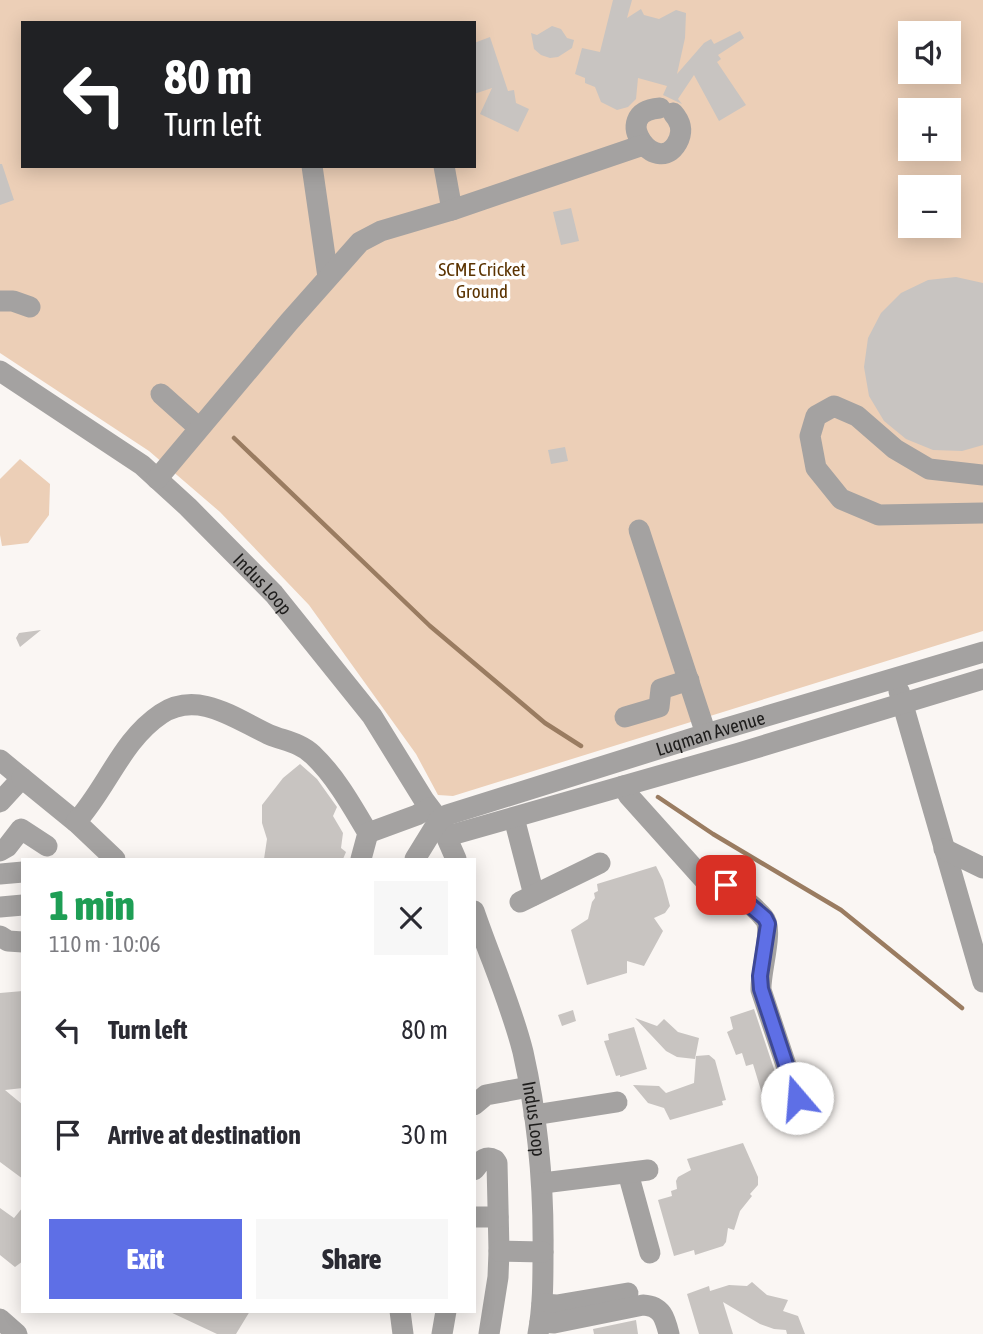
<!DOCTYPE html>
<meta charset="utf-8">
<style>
body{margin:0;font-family:"Asap Condensed",sans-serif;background:#f7f7f7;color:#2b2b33;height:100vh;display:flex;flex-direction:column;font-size:26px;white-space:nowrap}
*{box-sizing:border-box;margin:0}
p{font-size:23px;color:#7c7c81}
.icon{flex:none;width:38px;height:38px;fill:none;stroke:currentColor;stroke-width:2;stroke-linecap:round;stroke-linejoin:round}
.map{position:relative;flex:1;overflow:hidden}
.details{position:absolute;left:21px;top:858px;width:455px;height:455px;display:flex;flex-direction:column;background:#fff;border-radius:0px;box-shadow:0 4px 18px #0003}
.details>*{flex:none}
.top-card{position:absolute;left:21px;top:21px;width:455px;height:147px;border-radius:0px;box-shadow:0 4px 18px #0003;background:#202124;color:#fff;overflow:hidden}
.controls{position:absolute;left:898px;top:21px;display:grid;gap:14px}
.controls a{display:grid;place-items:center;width:63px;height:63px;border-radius:0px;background:#fff;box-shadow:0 4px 18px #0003;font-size:35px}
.pin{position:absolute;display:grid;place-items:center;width:60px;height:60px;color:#fff;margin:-30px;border-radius:14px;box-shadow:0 4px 10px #0006}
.me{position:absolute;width:77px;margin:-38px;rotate:342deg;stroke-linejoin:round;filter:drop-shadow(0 0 5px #0008)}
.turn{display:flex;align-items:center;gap:24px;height:147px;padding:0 28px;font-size:32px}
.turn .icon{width:91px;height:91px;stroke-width:2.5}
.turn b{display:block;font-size:49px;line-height:60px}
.round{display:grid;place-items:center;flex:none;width:74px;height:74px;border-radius:0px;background:#f7f7f7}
.headline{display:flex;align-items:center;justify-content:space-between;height:119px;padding:0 28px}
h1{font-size:42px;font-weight:800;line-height:52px;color:#1e9e55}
.cta{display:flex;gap:14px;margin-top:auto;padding:14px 28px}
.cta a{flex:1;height:80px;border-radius:0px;background:#5e6fe6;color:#fff;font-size:28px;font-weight:800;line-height:80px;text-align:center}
.cta a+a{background:#f7f7f7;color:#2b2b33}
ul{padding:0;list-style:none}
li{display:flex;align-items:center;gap:21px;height:105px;padding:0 28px}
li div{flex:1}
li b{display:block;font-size:26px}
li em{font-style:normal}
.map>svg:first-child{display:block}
.green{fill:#eccfb7;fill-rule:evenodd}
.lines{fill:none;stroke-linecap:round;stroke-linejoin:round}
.stream{stroke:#9a7c61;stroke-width:4.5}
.building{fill:#c8c4c1}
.minor{stroke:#a4a2a1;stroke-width:21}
.route-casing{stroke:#3d4896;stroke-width:18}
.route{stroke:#5e6fe6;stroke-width:12}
.labels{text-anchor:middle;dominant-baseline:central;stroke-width:7;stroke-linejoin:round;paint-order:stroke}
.park-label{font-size:19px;fill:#5b3301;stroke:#fff}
.street-label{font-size:19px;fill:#1e1d1c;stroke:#fff}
</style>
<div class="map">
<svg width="983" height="1334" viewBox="0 0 983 1334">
<rect width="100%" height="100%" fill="#faf6f3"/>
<path class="green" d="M0,0h983v631l-530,165 -15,-1 -22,-41 -107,-149 -89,-93 -71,-61 -149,-98zM23,23h451v143h-451zM910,33h38v39h-38zM910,110h38v39h-38zM910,187h38v39h-38z
M20,459l30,25 -1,31 -21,28 -26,3 -2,-11v-56z"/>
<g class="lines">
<path class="stream" d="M234,438l196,188 115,97 36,23
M658,797l55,37 128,76 121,98"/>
</g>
<path class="building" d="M613,0h19l-5,18 14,-9 3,6 15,4 17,-9 10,3 -1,25 -8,36 27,-31 7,-4 3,5 26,-13 4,7 -26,17 3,4 -4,3 29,43 -27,16 -25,-46 -16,24 4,5 -19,-9 4,-9 -29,-8 -2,21 -8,8 -11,3 -16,-8 -6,-15 -10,-4v-5l-10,-4 7,-26 18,4z
M552,26l9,3 6,9 7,2 -2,8 -14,9 -8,1 -9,-3 -7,-6 -3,-16 6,2z
M490,37l18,54 6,-1 2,13 13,6 -11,23 -38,-18 12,-26 -18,6v-51z
M0,164h2l12,36 -14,5z
M571,208l8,33 -18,4 -8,-33z
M956,277l27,6v162l-21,6 -29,-1 -27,-11 -22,-18 -15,-25 -5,-29 4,-29 13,-25 20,-20 27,-13z
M565,447l3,14 -17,3 -3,-14z
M41,630l-21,17 -4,-9 3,-5z
M300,764l17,15 20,28 -4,9 10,17 -2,15 5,4 -3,7h-79l3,-20 -5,-16v-18l21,-27z
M656,866l7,14 7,26 -5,7 -11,5 9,13 -19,35 -17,-5v12l-40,12 -16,-55 17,-11 4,-17 3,-4 -1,-5 4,-2 -1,-7z
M23,991v97l-18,2 18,15v74l-23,-17v-169z
M754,1009l32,96 -19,5 -14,-46 -7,2 -4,-13 -6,2 -9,-23 6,-3 -3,-12z
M573,1010l3,11 -14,5 -4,-11z
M635,1018l22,8 7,-7 14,13 21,6 -4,21 -18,-2 -11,-6z
M634,1027l13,42 -27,8v-2l-4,1 -12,-35 5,-1 -1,-6z
M709,1055l6,5 11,40 -4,1 1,4 -53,15 -6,-12 -16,-5 -15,-18 26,1 7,7 28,-10 2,-27z
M743,1143l15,34v8l-8,9 2,2 -12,15 -6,19 -6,-2 -2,14 -3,4 -28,9 -1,-5 -20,6 -16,-56 14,-4 -1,-5 6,-2 -1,-8 2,-4 13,-7 -4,-11z
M23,1207v54l-8,6 -15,-12v-47l14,10z
M752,1282l15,13 21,5 -5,11 15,5 7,18h-18l-1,-4 -12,-1 -14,-5 -37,-22 10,32h-34l-12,-40 22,-8 1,5 19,-6 18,1z
M168,1311h82l-14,23h-19z
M636,1320l2,14h-44l-1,-5z"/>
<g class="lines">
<g class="minor">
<path d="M660,108c-55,4 0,76 19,31 4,-10 1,-18 -6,-26"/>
<path d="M312,166l16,111"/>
<path d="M444,166l8,44"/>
<path d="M0,301h13l17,6"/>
<path id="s1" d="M0,371l142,94 46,42 86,87 98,122 52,84 15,20 17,39"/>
<path d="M161,394l38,34"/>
<path d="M983,475l-54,-6 -34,-20 -38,-33 -23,-10 -18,10 -6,20 6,32 25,31 38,16 104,-2"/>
<path d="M157,479l132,-157 71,-80 21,-11 71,-21 191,-65"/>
<path d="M639,530l67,204"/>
<path d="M899,691l84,291"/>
<path d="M625,717l34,-10 2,-18 28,-9"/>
<path d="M0,760l22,18 -22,24"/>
<path d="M22,778l54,44 39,37"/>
<path d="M623,786l6,10 88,98 9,-9c12,10 28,20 38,33 10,11 -4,54 -3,72l36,108"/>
<path d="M514,818l20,77"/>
<path d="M76,822c31,-34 46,-82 85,-108 37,-25 76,6 109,21 15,6 31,8 43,20 23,22 39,51 55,78l-7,26"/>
<path d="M368,833l49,-18 12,-7"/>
<path d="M448,836l291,-83 244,-74"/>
<path d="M944,849l39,19"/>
<path d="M0,851l7,-4 14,-18 26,17"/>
<path id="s2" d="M415,859l24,-39 8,-5 259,-81 277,-82"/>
<path d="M0,874l23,-2"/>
<path d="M520,902l80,-39"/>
<path d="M0,907l23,-2"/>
<path id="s3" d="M474,911c16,47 37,93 49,141 15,67 21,134 20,202 0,27 0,53 -5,80"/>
<path d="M0,936l8,5 15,1"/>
<path d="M474,1105l12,-10 43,-8"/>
<path d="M534,1115l83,-13"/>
<path d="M474,1170c6,-7 10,-16 21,-10l2,3 2,88 -1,26 -9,57"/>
<path d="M628,1173l22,80"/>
<path d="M543,1183l105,-13"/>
<path d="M474,1217h24"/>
<path d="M499,1251l44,1"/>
<path d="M542,1304l15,1 71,-12"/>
<path d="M400,1311l3,23"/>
<path d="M0,1319l17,15"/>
<path d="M540,1322l14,1 89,-18c19,1 22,13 26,29"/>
<path d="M442,1334l4,-23"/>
</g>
</g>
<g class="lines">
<defs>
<path id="route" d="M726,885l39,33 3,6 -8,52 1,13 36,109"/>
</defs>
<use href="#route" class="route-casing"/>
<use href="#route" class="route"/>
</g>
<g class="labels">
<g class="park-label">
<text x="482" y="269">SCME Cricket<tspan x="482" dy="22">Ground</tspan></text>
</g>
<g class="street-label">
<text stroke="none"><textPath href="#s1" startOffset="340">Indus Loop</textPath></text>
<text stroke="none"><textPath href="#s2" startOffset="331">Luqman Avenue</textPath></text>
<text stroke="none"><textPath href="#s3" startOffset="217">Indus Loop</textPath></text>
</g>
</g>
</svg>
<div class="controls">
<a><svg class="icon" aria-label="sound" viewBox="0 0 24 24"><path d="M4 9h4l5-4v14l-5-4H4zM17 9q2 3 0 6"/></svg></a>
<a>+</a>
<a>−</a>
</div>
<div class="pin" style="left:726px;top:885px;background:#d93025"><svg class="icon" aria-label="arrive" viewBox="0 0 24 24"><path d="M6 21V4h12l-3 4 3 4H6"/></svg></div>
<svg class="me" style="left:797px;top:1098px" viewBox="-20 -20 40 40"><circle r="19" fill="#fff"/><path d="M0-13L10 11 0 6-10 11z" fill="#5e6fe6"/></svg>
<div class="top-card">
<div class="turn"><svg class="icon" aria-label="left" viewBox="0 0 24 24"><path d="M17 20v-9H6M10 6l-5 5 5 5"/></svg><div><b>80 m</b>Turn left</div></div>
</div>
<section class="details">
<div class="headline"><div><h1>1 min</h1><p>110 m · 10:06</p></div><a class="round"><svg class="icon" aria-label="close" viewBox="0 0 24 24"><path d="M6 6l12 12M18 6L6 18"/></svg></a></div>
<ul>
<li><svg class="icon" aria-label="left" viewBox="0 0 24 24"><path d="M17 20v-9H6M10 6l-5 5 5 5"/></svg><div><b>Turn left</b></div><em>80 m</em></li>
<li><svg class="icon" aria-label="arrive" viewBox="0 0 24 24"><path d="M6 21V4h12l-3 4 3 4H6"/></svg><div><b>Arrive at destination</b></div><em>30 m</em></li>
</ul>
<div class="cta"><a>Exit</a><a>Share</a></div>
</section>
</div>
